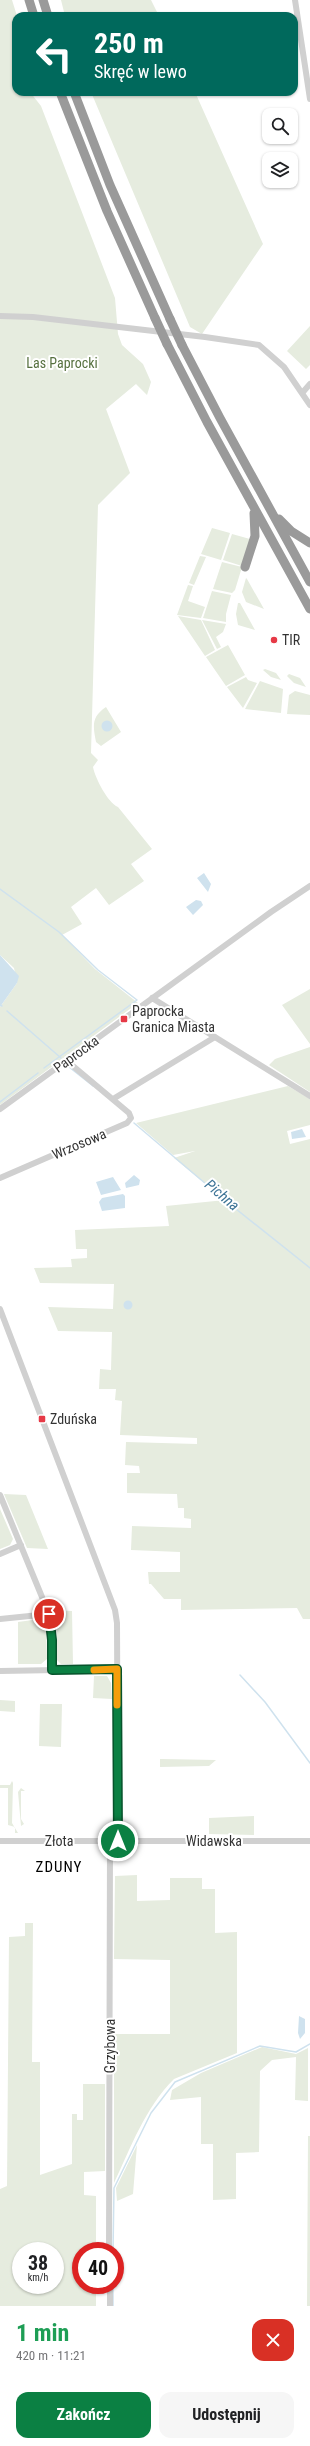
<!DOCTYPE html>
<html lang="pl">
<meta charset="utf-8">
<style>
body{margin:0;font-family:"Roboto Condensed",sans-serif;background:#f6f6f6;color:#202124;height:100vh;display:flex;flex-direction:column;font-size:15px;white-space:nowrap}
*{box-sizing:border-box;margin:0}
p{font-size:13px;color:#757577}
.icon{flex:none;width:22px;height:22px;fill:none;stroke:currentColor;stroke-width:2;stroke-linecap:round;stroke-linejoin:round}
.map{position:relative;height:2306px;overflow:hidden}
.drawer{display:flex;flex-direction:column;background:#fff;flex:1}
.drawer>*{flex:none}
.hud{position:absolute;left:12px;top:12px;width:286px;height:84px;border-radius:12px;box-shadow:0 1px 3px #0004;background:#00695c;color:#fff;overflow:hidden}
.tools{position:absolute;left:262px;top:108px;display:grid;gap:8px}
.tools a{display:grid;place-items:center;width:36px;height:36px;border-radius:8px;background:#fff;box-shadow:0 1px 3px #0004;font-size:20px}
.speed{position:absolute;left:12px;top:2242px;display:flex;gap:8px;font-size:20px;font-weight:700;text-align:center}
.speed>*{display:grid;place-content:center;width:52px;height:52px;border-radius:50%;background:#fff;box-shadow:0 1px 3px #0004;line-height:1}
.speed small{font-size:10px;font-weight:400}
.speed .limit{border:6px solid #d22;background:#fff;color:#111}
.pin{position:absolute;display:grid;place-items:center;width:34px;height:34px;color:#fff;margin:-17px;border:2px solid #fff;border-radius:50%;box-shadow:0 1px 4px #0007}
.me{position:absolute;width:44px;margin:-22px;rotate:0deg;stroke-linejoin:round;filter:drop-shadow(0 0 3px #0008)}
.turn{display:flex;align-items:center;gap:14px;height:84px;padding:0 16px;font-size:18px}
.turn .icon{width:52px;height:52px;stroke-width:2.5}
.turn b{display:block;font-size:28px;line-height:34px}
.round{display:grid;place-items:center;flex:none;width:42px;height:42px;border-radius:12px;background:#f6f6f6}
.summary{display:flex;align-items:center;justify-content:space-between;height:68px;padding:0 16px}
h1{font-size:24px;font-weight:700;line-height:30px;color:#1e9e55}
.button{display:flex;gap:8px;margin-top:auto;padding:8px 16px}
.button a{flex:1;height:46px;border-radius:12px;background:#0b8043;color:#fff;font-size:16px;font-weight:700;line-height:46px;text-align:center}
.button a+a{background:#f6f6f6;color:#202124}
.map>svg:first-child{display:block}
.green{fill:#e6ecdf;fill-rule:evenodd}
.water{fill:#cfe2ee}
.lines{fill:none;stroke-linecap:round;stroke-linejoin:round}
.stream{stroke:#cfe2ee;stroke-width:1.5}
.minor{stroke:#d0d0d0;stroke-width:6}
.highway{stroke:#9a9a9a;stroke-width:9}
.highway-bridge{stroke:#9a9a9a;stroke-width:9}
.route-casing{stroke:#07532c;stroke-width:10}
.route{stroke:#0b8043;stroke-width:7}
.slow{stroke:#f59e0b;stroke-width:7}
.poi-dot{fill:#e63946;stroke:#fff;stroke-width:1.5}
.labels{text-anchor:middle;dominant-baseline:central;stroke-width:4;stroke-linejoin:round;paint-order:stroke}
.park-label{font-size:14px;fill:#56703f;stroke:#fff}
.poi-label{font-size:14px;fill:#333;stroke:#fff;text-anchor:start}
.street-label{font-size:14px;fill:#333;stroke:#fff}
.water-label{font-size:15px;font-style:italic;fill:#3f7597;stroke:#fff}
.neighbourhood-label{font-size:15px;letter-spacing:1px;fill:#000;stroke:#fff}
</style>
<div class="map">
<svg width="310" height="2306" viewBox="0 0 310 2306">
<rect width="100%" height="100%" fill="#fff"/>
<path class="green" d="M0,0h12l5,16 -1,76h14l11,14 74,192 3,36 4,11 21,19 8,18 -4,13 -11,-11 -30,25 24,64 -32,32 -7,248 7,7 -5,7c2,11 15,36 25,40l34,42 -21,15 13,17 -35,24 -13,-17 -25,19 11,17 -20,11 33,34 43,34 -138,102v-98l17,-24 -3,-15 -14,-13z
M61,0h90l8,16h-94z
M91,92h104l68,152 -61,90 -12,-7z
M310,326v39l-4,4 -19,-18z
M212,528l18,5 -9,27 -20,-6z
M232,534l18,5 -8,27 -19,-6z
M200,556l6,1 -12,28 -5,-2z
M222,562l20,5 -7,23 -3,3 -19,-4z
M246,578l1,1 17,30 -18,-7 -4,-10z
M188,585l5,1 -5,15 17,6 -4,11 -24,-3z
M212,591l19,4 -5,19v8l-23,-4z
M238,603h2l15,27 -17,-5 -2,-11z
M178,616l23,4 14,30 -10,6z
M202,620l24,4 -3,8 -7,5 5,10 -4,2z
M228,645l17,30 -19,11 -20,-29z
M265,669l11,4 5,7 -10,-3 -8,-7z
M289,674l11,4 6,9 -12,-4 -7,-7z
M246,677l2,3 9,3 -14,25 -16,-21z
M260,681l23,8 -2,24 -36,-4z
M295,691l15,4v20l-23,-1 2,-19z
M106,707l15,25 -20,14 -5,-4c-3,-16 -5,-25 10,-35z
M310,989v55l-28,-39z
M310,1047v45l-41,-27 6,-6z
M288,1086l22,13v26l-23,6 3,13 20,-5v480h-7l-6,-11 -116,2v-11h-17l-13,-15h-2l-1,-12h32v-20l-49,-2 1,-24 59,2v-9l-7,-1v-10h-6l-1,-14 -50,-1v-20h13l-1,-7 -14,-1 1,-23 71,2v-6l-77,-3 2,-34 -7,-1 1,-11h-17l1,-20 11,1 1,-38 -54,-1 -10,-24 65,2 1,-25 -74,-1 -6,-15 38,-1 -1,-8 16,-1v-9h-11l-1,-19 94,-4 -3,-20 59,-6 -51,-42 21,-7 -22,4 -37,-32z
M4,1494l22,1 22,54 -21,-1z
M0,1509l13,30 -3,6 -10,4z
M53,1610l19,1 1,53h-12l-5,-5 1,-23z
M40,1619l6,4 1,36 -6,5h-23v-42z
M94,1676h13l4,7 1,16 -19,-1z
M0,1700l15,1v11l-15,-1z
M40,1704h22l-1,43 -22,-1z
M160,1759h2l54,1 -7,6 -49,1z
M12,1781l1,2 -1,40 6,10h-3v-6l-7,-2v-37h-8v-3h10z
M21,1788l4,3h-4v28l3,5 -3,2 -3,-34z
M254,1816v19l-45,-1v-16z
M137,1875v26l33,-1v-22h32v11h13v44l22,-1v121l-63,26c-29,29 -43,68 -60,104v-149h56v-74l-56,-1 1,-83z
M25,1923h8l-1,139h8v113l32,-11v-50h5v6h6v-36h22v87l-21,1v23l12,1v55h-15v34h15v21h-96v-117l7,-3 2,-249 16,-1zM21,2251h34v34h-34z
M262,2047l34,7 12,-6v53l-13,-1 1,-43 -24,3 -12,11 -1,81 -23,1v46l-23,1v-56h-12v-47l-31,3 2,-10 29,-17z
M308,2136h2v170h-3z
M137,2145l-4,49 -16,7 -1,-13z"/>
<path class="water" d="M101.5 726a5.5 5.5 0 1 1 11 0a5.5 5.5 0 1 1-11 0Z
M204,873l7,11 -3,8 -11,-14z
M196,900l5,1 2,4 -10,10 -7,-8z
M0,955l19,21 -2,7 -17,24z
M302,1129l4,8 -14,2 -1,-7z
M134,1175l6,5 -1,5 -13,3 -1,-5z
M113,1177l8,13 -20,5 -5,-13z
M123,1194l2,2v12l-23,3 -3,-9 3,-4z
M123.5 1305a4.5 4.5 0 1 1 9 0a4.5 4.5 0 1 1-9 0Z
M299,2016l6,3v14l-5,6 -2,-6z"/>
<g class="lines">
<path class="stream" d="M0,889l59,43 39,38 39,30 -93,68
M0,1005l2,1
M7,1011l54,47
M69,1067l24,19
M0,1102l38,-29
M134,1123l92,78 84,67
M240,1675l25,27 45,61
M113,2251l1,-63 37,-75 24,-31 85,-36 36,6 14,-8
M113,2306v-21"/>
<path class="minor" d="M295,0l15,99
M0,316l33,1 172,20 54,8 25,22 26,38
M303,392l7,-8
M152,998l158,98
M113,1099l102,-62
M0,1109l271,-197 39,-26
M0,1178l127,-55 4,-5 -2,-5 -62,-52
M0,1309l115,301 2,13 1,218
M0,1495l49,119 3,26 1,30
M0,1554l21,-9
M0,1619l49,-5
M0,1671l117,-2
M0,1841h310
M109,2251l1,-410
M110,2285v21"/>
<path class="highway" d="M29,0l5,16
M43,0l5,16
M60,92l47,119 48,107
M74,92l36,93 60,134
M167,344l40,78 103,187
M182,345l38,73 90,164
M279,519l12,12 19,12
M245,567l10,-31 -1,-23"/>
<path class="highway-bridge" d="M155,318l12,26
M170,319l12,26"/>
</g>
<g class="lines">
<defs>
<path id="route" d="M49,1614l3,26v30l65,-1 1,172"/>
</defs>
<use href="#route" class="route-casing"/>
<use href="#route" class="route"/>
<path class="slow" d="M94,1670l23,-1v36"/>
</g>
<g class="poi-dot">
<circle cx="274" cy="640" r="4"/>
<rect x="120" y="1015" width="8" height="8" rx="2"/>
<rect x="38" y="1415" width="8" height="8" rx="2"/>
</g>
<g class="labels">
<g class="park-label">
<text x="62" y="363">Las Paprocki</text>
</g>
<g class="poi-label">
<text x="282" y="640">TIR</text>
<text x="132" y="1011">Paprocka<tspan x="132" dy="16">Granica Miasta</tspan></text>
<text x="50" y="1419">Zduńska</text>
</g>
<g class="street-label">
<text transform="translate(76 1054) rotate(-36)">Paprocka</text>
<text transform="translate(79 1144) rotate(-23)">Wrzosowa</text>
<text x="59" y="1841">Złota</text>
<text x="214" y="1841">Widawska</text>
<text transform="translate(110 2046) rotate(-90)">Grzybowa</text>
</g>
<g class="water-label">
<text transform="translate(222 1195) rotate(40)">Pichna</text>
</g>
<g class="neighbourhood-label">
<text x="59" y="1867">ZDUNY</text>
</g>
</g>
</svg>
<div class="tools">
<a><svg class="icon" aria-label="search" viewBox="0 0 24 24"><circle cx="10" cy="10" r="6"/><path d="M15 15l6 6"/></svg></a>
<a><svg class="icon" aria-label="layers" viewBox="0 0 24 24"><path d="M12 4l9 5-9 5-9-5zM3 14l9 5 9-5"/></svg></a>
</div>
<div class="speed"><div>38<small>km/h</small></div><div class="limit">40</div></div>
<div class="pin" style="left:49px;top:1614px;background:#d93025"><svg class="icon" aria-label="arrive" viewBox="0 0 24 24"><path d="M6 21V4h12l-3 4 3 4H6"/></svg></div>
<svg class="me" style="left:118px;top:1841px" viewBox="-20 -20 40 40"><circle r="17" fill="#0b8043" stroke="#fff" stroke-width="3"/><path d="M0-11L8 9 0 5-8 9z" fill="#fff"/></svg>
<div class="hud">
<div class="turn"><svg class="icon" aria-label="left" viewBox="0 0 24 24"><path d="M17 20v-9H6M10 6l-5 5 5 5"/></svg><div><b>250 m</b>Skręć w lewo</div></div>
</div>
</div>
<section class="drawer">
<div class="summary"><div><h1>1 min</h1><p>420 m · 11:21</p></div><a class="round" style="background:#d93025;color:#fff"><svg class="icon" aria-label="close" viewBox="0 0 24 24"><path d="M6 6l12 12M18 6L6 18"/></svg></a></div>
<div class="button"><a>Zakończ</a><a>Udostępnij</a></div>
</section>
